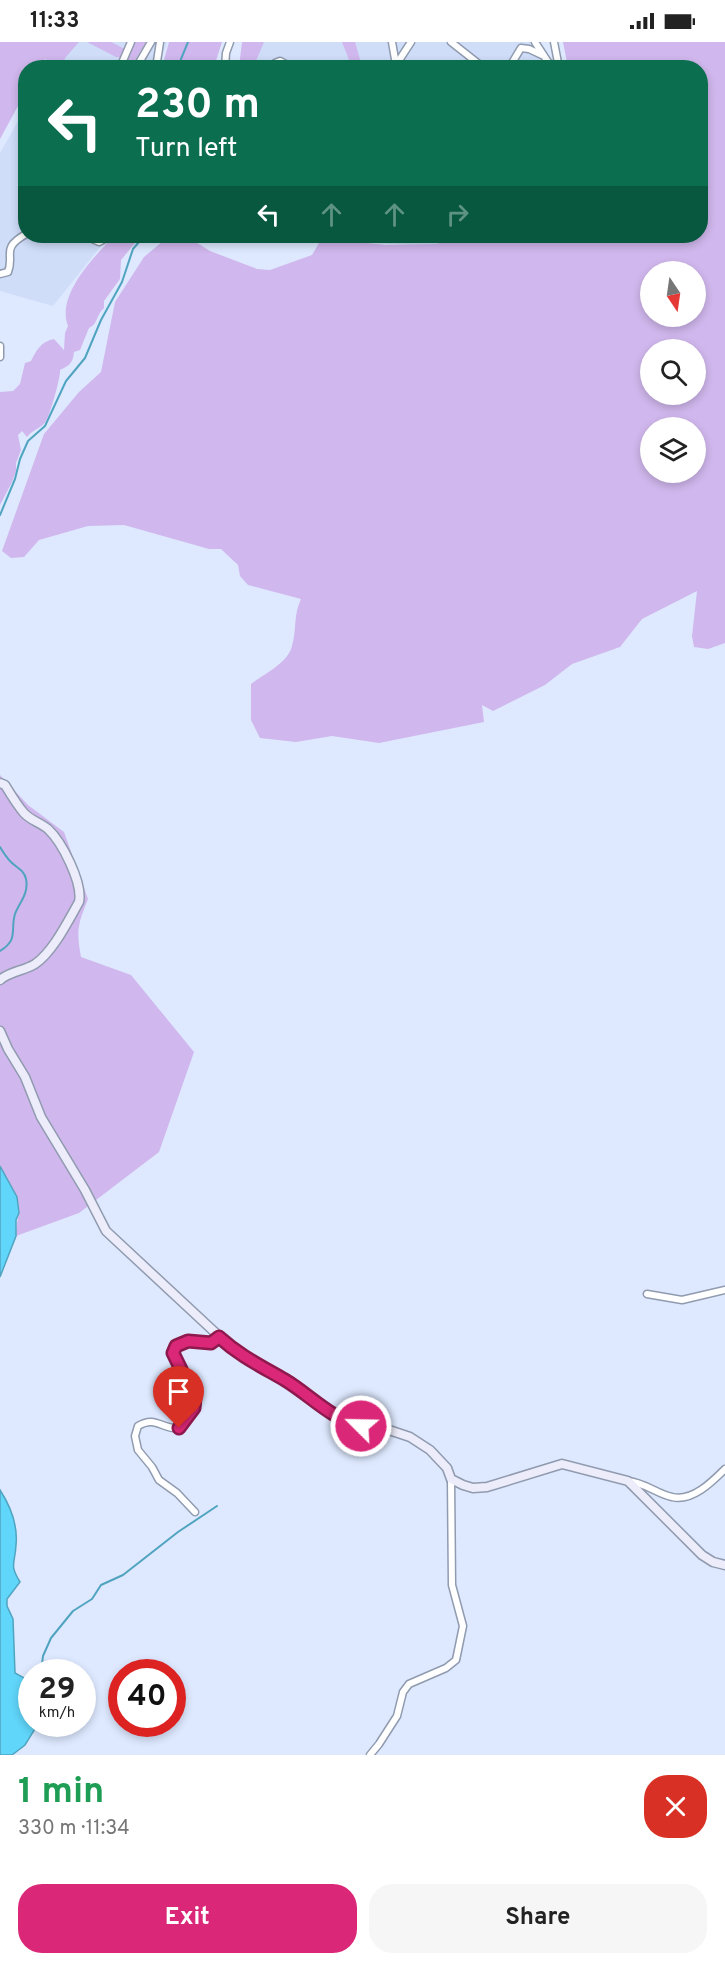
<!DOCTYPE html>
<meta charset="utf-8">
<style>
body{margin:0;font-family:Overpass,sans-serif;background:#f6f6f6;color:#222;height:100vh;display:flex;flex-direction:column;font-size:22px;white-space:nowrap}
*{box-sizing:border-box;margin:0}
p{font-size:20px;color:#767676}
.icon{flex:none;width:33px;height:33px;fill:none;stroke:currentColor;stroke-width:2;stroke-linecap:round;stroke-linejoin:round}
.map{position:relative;height:1713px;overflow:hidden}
.sheet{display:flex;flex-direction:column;background:#fff;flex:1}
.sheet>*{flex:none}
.guide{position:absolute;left:18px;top:18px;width:690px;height:183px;border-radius:24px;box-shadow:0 3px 9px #0003;background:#0b6e4f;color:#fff;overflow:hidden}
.needle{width:39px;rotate:167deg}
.buttons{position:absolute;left:640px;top:219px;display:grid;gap:12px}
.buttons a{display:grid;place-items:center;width:66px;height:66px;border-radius:50%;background:#fff;box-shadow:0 3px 9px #0003;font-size:30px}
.speed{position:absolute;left:18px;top:1617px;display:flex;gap:12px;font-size:30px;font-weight:700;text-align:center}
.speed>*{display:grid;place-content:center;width:78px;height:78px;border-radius:50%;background:#fff;box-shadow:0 3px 9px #0003;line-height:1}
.speed small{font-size:15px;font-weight:400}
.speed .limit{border:9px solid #d22;background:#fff;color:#111}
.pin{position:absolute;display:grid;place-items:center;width:51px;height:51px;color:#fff;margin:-62px -26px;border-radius:50% 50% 50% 0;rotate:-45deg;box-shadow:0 0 6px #0007}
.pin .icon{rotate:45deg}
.me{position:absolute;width:66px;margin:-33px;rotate:293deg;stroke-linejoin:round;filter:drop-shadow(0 0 4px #0008)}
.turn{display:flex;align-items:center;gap:21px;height:126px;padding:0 18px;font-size:27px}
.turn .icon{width:78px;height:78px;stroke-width:2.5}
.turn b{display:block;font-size:42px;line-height:51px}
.lanes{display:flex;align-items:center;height:57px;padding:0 18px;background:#0003;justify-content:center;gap:30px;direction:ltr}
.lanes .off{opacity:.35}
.round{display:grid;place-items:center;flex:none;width:63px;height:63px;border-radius:24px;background:#f6f6f6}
.head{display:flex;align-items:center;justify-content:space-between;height:102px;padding:0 18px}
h1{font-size:36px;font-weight:700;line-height:45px;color:#1e9e55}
.primary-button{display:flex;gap:12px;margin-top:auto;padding:12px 18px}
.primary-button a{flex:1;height:69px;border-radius:24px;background:#db2777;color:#fff;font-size:24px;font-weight:700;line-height:69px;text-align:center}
.primary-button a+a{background:#f6f6f6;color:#222}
.status{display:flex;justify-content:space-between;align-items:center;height:42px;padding:0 30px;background:#fff;direction:ltr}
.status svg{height:16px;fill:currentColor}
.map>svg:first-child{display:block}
.built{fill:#cfddf9}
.green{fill:#d0b7ed;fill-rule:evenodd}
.water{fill:#60d6fa;stroke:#50a4c0;stroke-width:1.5}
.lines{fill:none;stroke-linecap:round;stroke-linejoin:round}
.stream{stroke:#50a4c0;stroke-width:2}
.street-casing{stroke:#909baf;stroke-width:9}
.secondary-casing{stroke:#909baf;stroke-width:11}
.street{stroke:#fff;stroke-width:6}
.secondary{stroke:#ececfa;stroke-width:8}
.route-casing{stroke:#8e194d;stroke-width:15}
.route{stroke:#db2777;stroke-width:10}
</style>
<div class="status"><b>11:33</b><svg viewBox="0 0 49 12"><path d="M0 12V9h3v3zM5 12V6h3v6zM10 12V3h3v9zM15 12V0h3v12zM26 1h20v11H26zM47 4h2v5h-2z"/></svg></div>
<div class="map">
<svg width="725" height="1713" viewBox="0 0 725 1713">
<rect width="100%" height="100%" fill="#dee9ff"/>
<path class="built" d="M69,0h98l-8,25 -109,1z
M257,0h281l6,5 10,20 -310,1z
M25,67l1,127h83l-56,70 -53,-15v-138z
M343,194h95v8l-23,1 -49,-2z"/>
<path class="green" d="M0,0h79l-14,16 -2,9h-6l-12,-8 -5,8 -14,1 -1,25 -25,46z
M87,0h24l14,7 -4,8h-5z
M134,0h12l-15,25 -4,-1 -2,-3 1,-7z
M169,0h53l-8,25h-52z
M242,0h22l-8,19v6h-17z
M342,0h13l6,21 -10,2z
M563,0h162v601l-17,6 -14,-2 -2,-11 5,-45 -55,28 -22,28 -48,17 -27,21 -52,26 -11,-6 2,17 -105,21 -47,-7 -36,6 -36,-4 -9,-18v-36c13,-10 37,-21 41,-38 5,-17 1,-30 9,-47l-53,-14 -8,-9 -2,-11 -17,-16h-12l-85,-24 -36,1 -49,14 -15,17 -13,1 -9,-7 42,-117 35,-42 22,-20 14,-70 29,-45 25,-21h17l24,15 47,18 13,1 42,-15 11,-19h20l23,7 20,2 52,-1v-8h262v-168l-132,-1zM651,230h45v44h-45zM651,308h45v44h-45zM651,386h45v44h-45z
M114,194h23l3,1 -19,23 -1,19 -16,22v7c-7,5 -6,16 -15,20l-9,22 -6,2c-1,11 -5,14 -14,18 1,6 -10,45 -14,51 -4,7 -14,9 -19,16l-5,-6 -4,4 3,15 -5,13v8l-4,11 -12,23v-113l13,-1 7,-7 5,-21 6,-2c6,-12 10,-19 23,-22l10,11 1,-17 3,-7c-12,-31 26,-69 46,-90z
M0,733l28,30 36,27 24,67c-10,25 -12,31 -7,58l50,18 63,77 -35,100 -80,61 -63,23c0,-9 2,-17 3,-25 0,-16 -12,-31 -19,-45z"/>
<path class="water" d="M0,1124l17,31 2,16 -3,7v16l-16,41z
M0,1448c11,17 18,35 16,55 -1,20 -7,19 4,37l-13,17v7l6,13 2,54 9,5 7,-2 1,48h6l-13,21 -13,10h-12z"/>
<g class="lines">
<path class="stream" d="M180,26l1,-9 7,-17
M0,473l15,-36 5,-20 8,-18 17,-15 21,-45 19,-23 16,-38 21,-38 11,-33 11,-13
M0,805c3,5 7,11 11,15 6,6 13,8 15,17 3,15 -7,24 -11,35 -5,17 4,25 -15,37
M41,1630l2,-16 8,-18 22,-27 19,-12 9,-14 22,-10 55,-43 39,-26"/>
<defs>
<path id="street" d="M392,0l4,23
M451,0l33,26
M535,0l13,20 8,6
M554,0l5,26
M122,26v-5l9,-21
M136,26l15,-26
M156,26l4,-26
M225,26l1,-15 4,-11
M272,26l3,-5 5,-2 13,7
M397,26l-1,-3 15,-23
M509,26l12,-20 8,1 15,7
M63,194l27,2 9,4 11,-6
M0,232l8,-2c7,-18 -8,-23 18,-38
M0,304v11
M647,1252l35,6 43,-10
M628,1439c18,2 29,13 44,16 20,5 40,-15 53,-28
M195,1470l-18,-19 -18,-13 -7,-13 -14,-17 -3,-14 3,-10c18,-11 24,4 41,2l15,-20 1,-10 -22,-45 3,-7 12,-5 23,2 8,-6
M370,1713l9,-11 18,-28 6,-24 6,-8 37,-16 10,-8 7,-34 -11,-41 -1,-106"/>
<path id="secondary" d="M0,741l5,2c6,10 12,20 19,28 6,7 17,10 24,16 14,13 35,54 31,73 -11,19 -26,50 -44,62 -11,7 -25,7 -35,16
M0,989l8,18 17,28 16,40 44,73 21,41 129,120 24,16 26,14 60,41 41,7 24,8 20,13 17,18 4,11 12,6 10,3 14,-1 75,-23 66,17 74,74 11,7 12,3"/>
</defs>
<use href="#street" class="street-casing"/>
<use href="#secondary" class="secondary-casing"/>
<use href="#street" class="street"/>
<use href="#secondary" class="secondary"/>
</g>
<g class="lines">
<defs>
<path id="route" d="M179,1386l15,-20 1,-10 -22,-45 3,-7 12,-5 23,2 8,-6c21,19 42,29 66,43 25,15 46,39 76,46"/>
</defs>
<use href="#route" class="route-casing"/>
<use href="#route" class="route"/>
</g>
</svg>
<div class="buttons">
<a><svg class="needle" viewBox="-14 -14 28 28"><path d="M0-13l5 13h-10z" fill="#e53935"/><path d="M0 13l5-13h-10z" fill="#767676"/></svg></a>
<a><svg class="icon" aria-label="search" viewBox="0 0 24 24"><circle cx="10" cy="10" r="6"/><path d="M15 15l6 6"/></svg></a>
<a><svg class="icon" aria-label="layers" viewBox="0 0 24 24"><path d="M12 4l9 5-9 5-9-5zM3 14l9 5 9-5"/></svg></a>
</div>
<div class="speed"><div>29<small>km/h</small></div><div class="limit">40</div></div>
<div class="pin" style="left:179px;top:1386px;background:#d93025"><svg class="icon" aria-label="arrive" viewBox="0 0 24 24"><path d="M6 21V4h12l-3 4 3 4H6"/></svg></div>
<svg class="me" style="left:361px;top:1384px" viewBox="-20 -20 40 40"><circle r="17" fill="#db2777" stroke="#fff" stroke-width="3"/><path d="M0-11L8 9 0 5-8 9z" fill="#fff"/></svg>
<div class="guide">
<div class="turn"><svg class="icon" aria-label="left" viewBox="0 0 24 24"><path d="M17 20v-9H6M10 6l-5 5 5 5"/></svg><div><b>230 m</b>Turn left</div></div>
<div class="lanes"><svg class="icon" aria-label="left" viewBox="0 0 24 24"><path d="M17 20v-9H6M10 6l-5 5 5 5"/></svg><svg class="icon off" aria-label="ahead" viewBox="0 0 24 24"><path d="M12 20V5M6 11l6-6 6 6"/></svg><svg class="icon off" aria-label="ahead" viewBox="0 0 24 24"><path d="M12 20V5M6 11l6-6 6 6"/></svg><svg class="icon off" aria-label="right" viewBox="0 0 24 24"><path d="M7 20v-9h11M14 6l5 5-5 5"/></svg></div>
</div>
</div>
<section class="sheet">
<div class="head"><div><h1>1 min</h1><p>330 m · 11:34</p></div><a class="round" style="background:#d93025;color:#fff"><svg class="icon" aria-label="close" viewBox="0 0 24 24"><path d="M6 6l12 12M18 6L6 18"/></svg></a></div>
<div class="primary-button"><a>Exit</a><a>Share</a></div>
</section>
